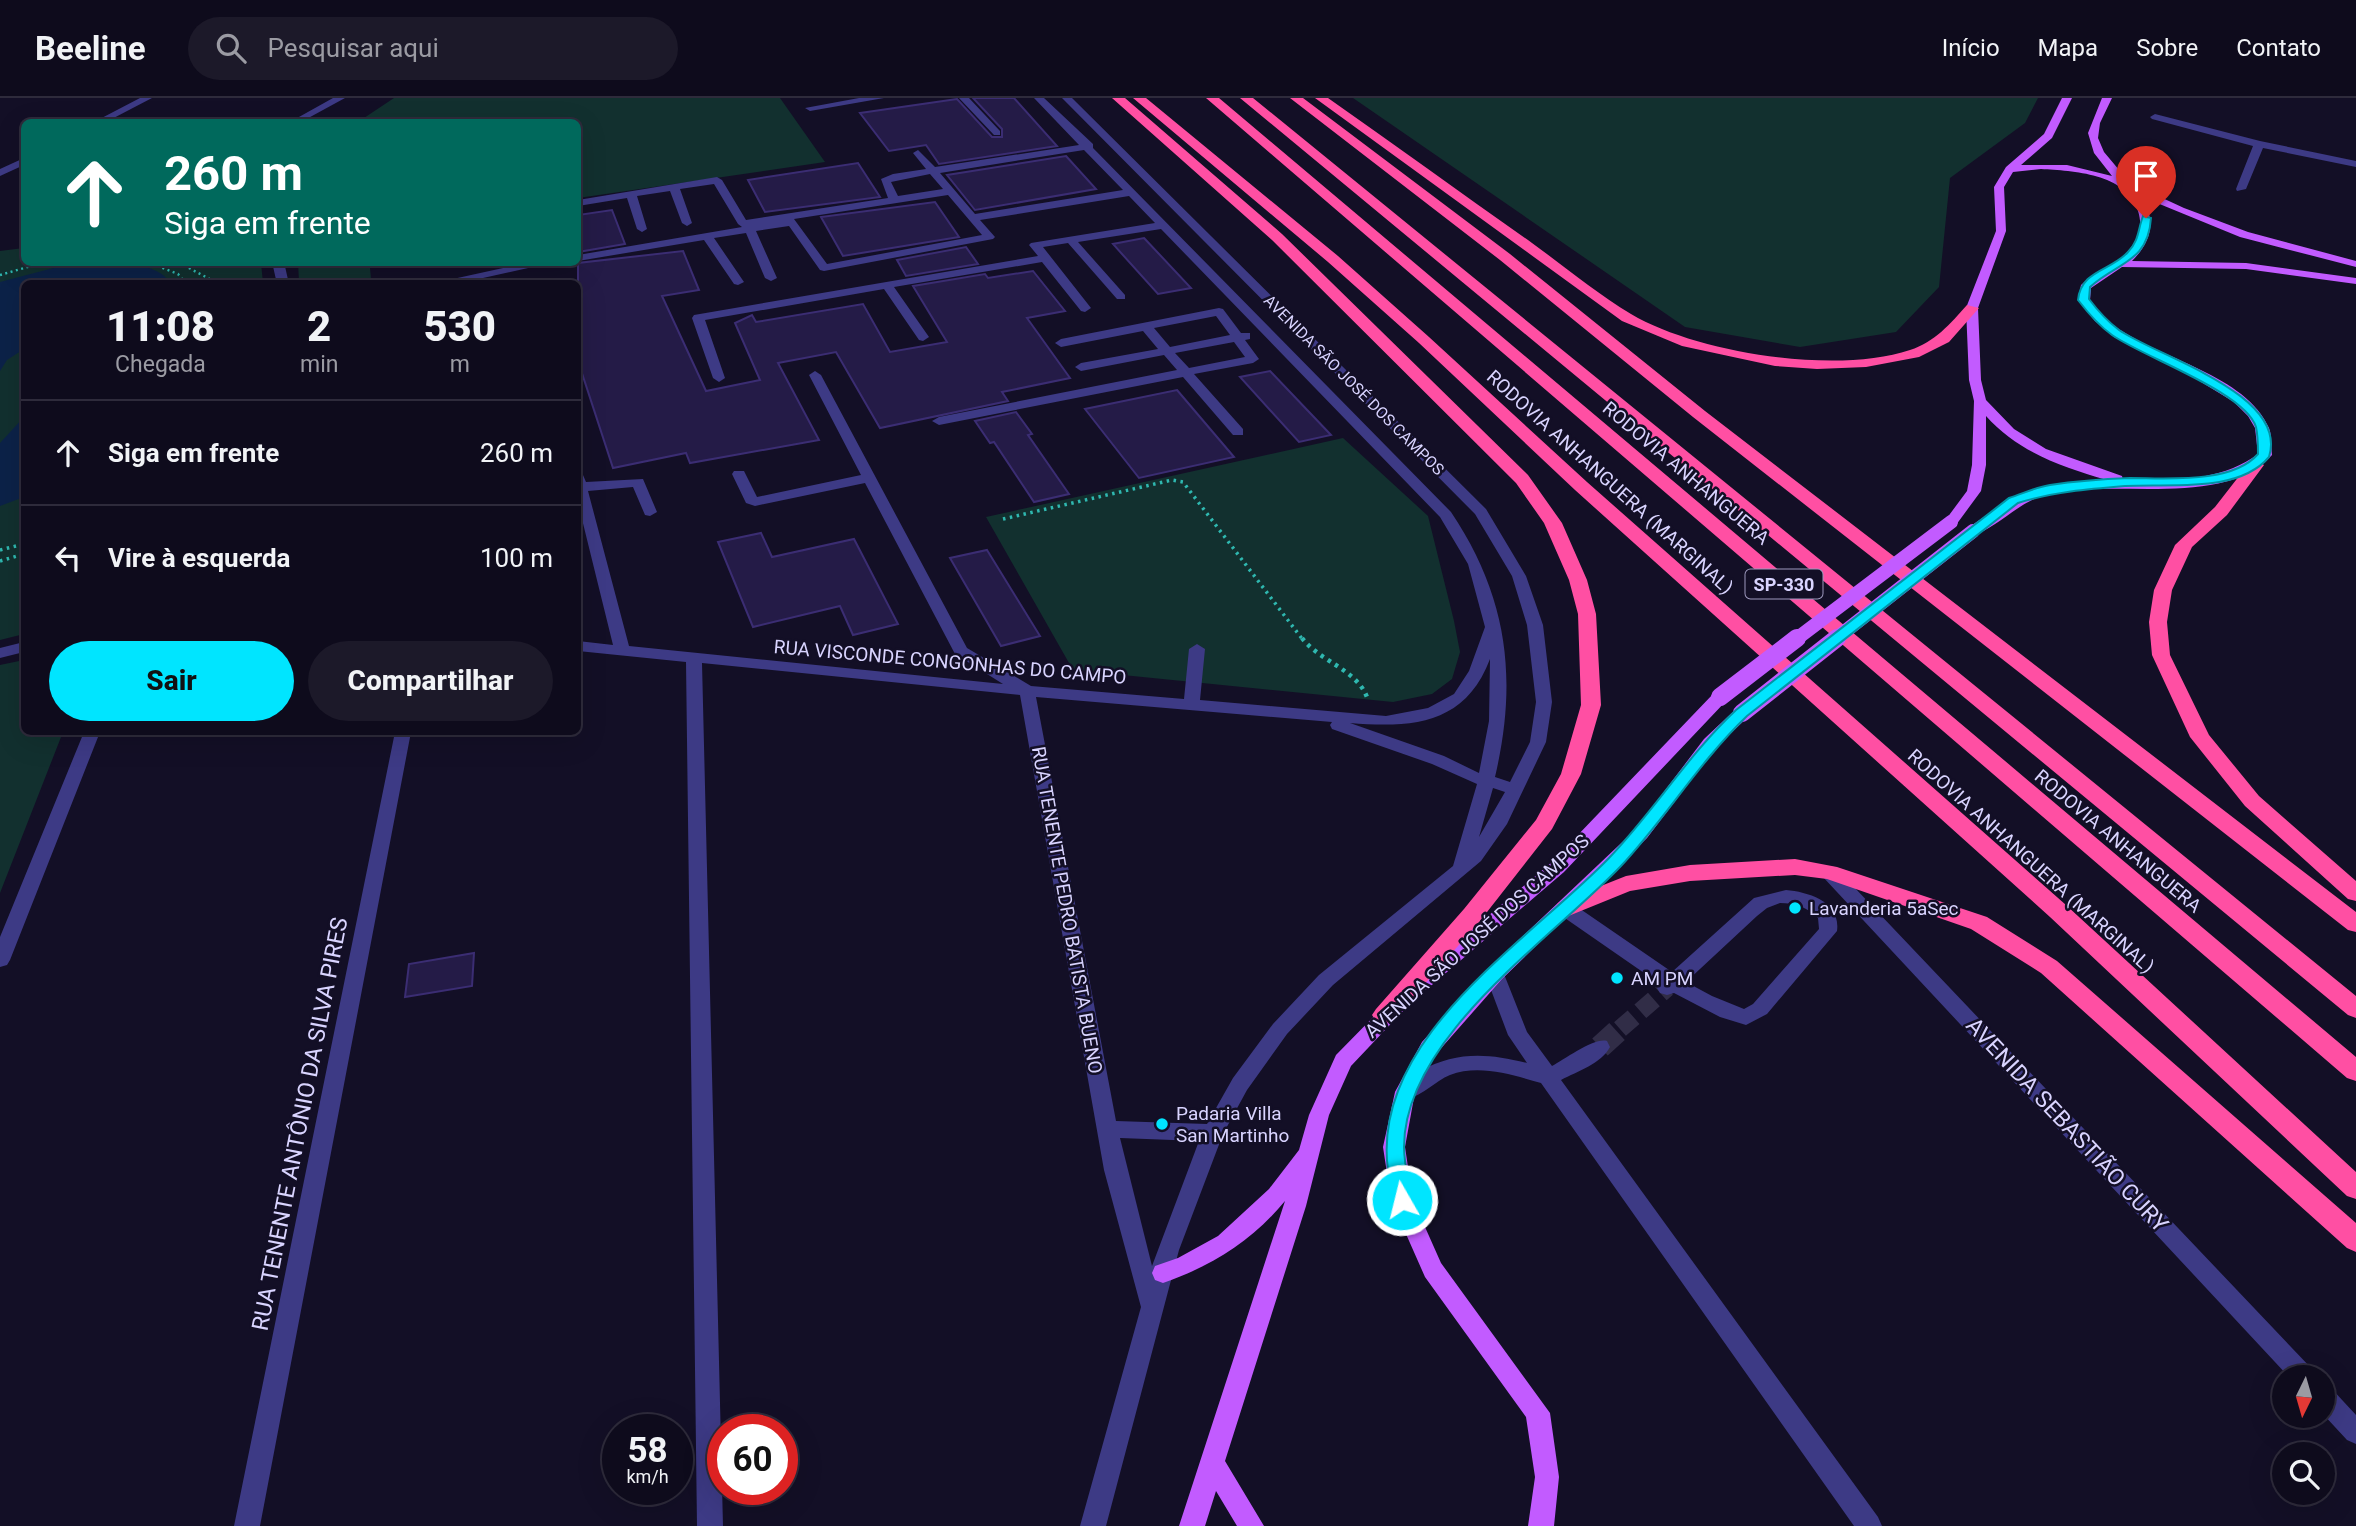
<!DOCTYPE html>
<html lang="pt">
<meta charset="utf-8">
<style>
body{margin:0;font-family:Roboto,sans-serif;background:#1c1929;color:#f1f3f6;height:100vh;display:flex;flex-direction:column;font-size:26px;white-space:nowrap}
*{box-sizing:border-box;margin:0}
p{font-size:23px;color:#9b9ba3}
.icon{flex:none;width:38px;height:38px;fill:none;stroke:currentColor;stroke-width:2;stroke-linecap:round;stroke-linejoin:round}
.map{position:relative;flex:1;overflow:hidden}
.panel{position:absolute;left:21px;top:182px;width:560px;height:455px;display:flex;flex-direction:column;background:#0e0b1c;border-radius:10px;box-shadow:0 7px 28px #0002,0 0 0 2px #2e2b3b}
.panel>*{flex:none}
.hud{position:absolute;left:21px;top:21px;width:560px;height:147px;border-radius:10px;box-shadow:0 7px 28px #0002,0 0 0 2px #2e2b3b;background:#00695c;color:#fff;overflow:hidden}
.needle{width:46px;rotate:185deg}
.fabs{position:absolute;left:2272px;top:1267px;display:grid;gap:14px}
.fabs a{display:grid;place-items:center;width:63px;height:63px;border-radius:50%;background:#0e0b1c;box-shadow:0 7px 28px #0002,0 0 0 2px #2e2b3b;font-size:35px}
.speed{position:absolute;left:602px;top:1316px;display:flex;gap:14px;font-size:35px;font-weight:700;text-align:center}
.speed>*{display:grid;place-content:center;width:91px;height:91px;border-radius:50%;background:#0e0b1c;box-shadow:0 7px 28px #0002,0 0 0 2px #2e2b3b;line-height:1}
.speed small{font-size:18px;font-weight:400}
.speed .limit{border:10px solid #d22;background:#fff;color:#111}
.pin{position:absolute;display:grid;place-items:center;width:60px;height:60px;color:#fff;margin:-72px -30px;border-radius:50% 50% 50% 0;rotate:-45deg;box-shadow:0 0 7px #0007}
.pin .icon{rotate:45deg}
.me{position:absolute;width:77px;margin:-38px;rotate:352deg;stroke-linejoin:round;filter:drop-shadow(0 0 5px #0008)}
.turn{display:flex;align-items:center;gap:24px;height:147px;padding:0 28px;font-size:32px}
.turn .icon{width:91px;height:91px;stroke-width:2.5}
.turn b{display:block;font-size:49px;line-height:60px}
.eta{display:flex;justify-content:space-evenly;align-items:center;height:119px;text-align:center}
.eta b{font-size:42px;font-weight:800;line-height:49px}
.cta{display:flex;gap:14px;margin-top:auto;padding:14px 28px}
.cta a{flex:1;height:80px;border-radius:42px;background:#00e5ff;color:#111;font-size:28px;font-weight:800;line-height:80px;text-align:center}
.cta a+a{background:#1c1929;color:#f1f3f6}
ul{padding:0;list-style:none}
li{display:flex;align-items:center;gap:21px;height:105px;padding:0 28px;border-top:2px solid #2e2b3b}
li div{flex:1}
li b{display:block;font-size:26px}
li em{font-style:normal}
header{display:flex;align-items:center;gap:42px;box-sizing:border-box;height:98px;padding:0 35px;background:#0e0b1c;border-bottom:2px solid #2e2b3b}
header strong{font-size:33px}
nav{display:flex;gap:38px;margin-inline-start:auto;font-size:24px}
.search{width:490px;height:63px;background:#1c1929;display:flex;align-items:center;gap:18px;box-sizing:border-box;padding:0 24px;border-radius:38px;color:#9b9ba3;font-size:26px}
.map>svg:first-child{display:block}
.green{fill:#12302f}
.water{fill:#0c2248}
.building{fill:#241b47;stroke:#3b2d73;stroke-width:2}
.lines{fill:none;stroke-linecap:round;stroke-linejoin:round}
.minor-tunnel-far1{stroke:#312d47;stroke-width:18;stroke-dasharray:18 9;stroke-linecap:butt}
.minor-tunnel{stroke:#312d47;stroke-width:23;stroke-dasharray:23 11;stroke-linecap:butt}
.path-far2{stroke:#2fb8b0;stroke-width:2.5;stroke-dasharray:2 3.5;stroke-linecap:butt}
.path-far1{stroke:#2fb8b0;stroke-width:3.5;stroke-dasharray:2.5 4.5;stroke-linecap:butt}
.path{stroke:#2fb8b0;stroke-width:4.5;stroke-dasharray:3.5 5;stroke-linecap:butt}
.minor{fill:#3d3a85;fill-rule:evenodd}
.major{fill:#c25bff;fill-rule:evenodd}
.highway{fill:#ff4fa3;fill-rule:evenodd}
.major-bridge-far1{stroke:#c25bff;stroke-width:14}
.major-bridge{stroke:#c25bff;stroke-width:18}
.route{fill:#00e5ff;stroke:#0095a6;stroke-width:2}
.poi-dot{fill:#00e5ff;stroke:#130f26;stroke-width:2.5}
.labels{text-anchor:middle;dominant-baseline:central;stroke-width:5;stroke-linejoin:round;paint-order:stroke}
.far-street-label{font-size:16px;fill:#d9d4ff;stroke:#130f26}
.shield{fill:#130f26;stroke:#9e99be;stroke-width:2}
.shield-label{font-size:18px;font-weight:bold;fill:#d9d4ff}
.street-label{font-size:19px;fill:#d9d4ff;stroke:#130f26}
.poi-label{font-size:19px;fill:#d9d4ff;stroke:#130f26;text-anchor:start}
.near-street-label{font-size:23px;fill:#d9d4ff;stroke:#130f26}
</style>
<header>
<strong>Beeline</strong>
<div class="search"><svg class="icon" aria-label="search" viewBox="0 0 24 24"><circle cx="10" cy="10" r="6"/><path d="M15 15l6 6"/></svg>Pesquisar aqui</div>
<nav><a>Início</a><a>Mapa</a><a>Sobre</a><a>Contato</a></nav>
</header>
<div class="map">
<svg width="2356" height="1428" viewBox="0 0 2356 1428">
<rect width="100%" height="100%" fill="#130f26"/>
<path class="green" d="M394,0h386l45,64 -247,36v-76h-220z
M1353,0h685l-13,25 -75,55 -11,109 -43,45 -96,15 -115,-20z
M24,150v14l237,1 2,20 -239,1v350l-24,6v-389z
M298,165v-1l76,1 -4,5 1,11 -72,2z
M1343,340l85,78 26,105 6,31 -8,27 -20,15 -39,8 -320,-32 -87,-153z
M24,562v72h39l-63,161v-228z"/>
<path class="water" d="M88,164c22,0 70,-1 82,21l-146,1v65l-17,11 -7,11v-89l65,-17z
M24,319v80l-24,9v-63z"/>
<path class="building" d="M973,0h41l43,48 -118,18 -13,-19 -37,6 -29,-38 97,-14 35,38h10v-8z
M1066,58l30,33 -121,21 -28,-35z
M858,65l22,34 -115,15 -17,-32z
M935,104l24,35 -116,19 -22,-39z
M612,112l13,34 -47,8v-37z
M1144,140l47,50 -33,6 -45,-50z
M966,149l12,17 -72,12 -9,-16z
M683,153l16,39 -37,6 44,95 54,-11 -25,-57 17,-8 4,7 107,-18 27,48 57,-10 -34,-56 72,-12 3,4 45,-7 32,40 -38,7 43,60 -68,14 6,9 -128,27 -44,-76 -58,11 41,77 -129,23 -4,-10 -73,15 -35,-107v-98z
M1270,273l61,64 -32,7 -59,-65z
M1177,292l57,67 -95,21 -54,-69z
M1016,314l16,22 -4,1 41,59 -35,8 -40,-60 -4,1 -15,-22z
M761,435l11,24 82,-18 44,85 -45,11 -13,-29 -87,21 -35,-85z
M987,452l53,86 -39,10 -51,-88z
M474,855l-2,33 -67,11 4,-33z"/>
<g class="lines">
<path class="minor-tunnel-far1" d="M1620,931l47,-41"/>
<path class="minor-tunnel" d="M1600,949l22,-20"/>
<path class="path-far2" d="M147,164l31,12 8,10
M151,164l36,5 32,17
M0,177l45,-13"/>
<path class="path-far1" d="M1003,421l169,-39 11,2 120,158
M0,452l24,-6
M0,463l24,-7"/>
<path class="path" d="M1302,540c18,24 57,32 66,62"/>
<path class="minor" d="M140,0h12l-46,24h-12z
M333,0h12l-44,24h-11z
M859,0h25l-74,13 -5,-3z
M959,0h10l31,33v4h-6z
M1034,0h10l49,46v4l358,364c57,85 67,167 44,265l15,5 20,-40 6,-40 -9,-77 -15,-49 -37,-62 -413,-416h10l414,411 40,67 17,49 9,77 -6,40 -39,82 -26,37 -148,124 -46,49 -40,56 -24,44 -44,116 -73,276h-26l61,-219 -37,-137 -84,-475 -318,-32 21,863h-26l-11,-864 -108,-11v-10l35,4 -35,-142v-29l5,1 3,7 57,-3 14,33 -7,4 -5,-1 -12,-28 -45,4 41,155 374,38 -48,-30 -90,-171 -110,23 -9,-3 -14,-29 2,-3h10l13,26 104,-22 -52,-100 6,-4 6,4 146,273 64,38 153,13 5,-50 8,-5 8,5 -5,51 186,16 42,-8 26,-14 15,-23 16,-44 -17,-63 -28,-47 -279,-288 -83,13 47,53v4h-8l-49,-56 -25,4 48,61 -6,4 -4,-1 -39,-49 -148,25 35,50 -6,4 -4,-1 -35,-51 -179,31 20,58 -6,4 -6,-4 -21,-60 2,-3 344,-59 -9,-11 2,-2 124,-20 -26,-27 -149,24 15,17 -2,2 -169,32 -4,-1 -31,-44 -33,5 21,47 -6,3 -6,-3 -19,-45 -32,5 30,44 -6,3 -4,-1 -30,-44 -126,21v-6l164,-28 -4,-3 -24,-40 -34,5 12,34 -5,3 -5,-3 -12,-32 -33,5 10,33 -5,3 -5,-3 -10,-31 -49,8v-6l139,-23 5,3 24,40 142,-22 -7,-19 12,-5 33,-5 -13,-16 5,-3 17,17 144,-22zM1084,52l39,40 -148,24 -35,-41zM930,76l13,15 -45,7 -7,-14zM948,97l34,40 -155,29 -33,-45zM1490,561l-1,62 -10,52 -35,-17 -94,-33c62,5 115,2 140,-64zM1036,599l296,25 -2,3 2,4 100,35 45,20 -24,82 -134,109 -46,49 -40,54 -26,46 -91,-3zM1493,690l12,4 -26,45zM1120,1040l79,3 -47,125z
M2155,16l105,27 96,20v6l-93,-19 -17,41 -9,2 -1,-2 17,-43 -101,-27 -2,-2z
M24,60v7l-24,11v-7z
M272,164h12l5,22h-12z
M459,164h12v1l-6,3z
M530,164h25l-99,22h-26z
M1219,210l4,1 18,24h9v6l-5,1 14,19 -6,4 -59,11 49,55v6h-10l-50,-58 -244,48 -7,-4 7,-4 238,-47 -13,-15 -83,16 -6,-4 6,-4 77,-14 -15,-18 -82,16 -6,-4 6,-4zM1216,218l14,19 -60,12 -16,-19zM1234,244l11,15 -56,11 -14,-15z
M24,544v10l-24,6v-10z
M84,634h16l-90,228 -3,5 -7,2v-30z
M395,634h16l-151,794h-26z
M1829,768l6,1 477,502 4,8h-27l-466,-500 -3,-5 3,-5z
M1786,792c23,2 55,12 51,41l-70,83 -21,11 -26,-8 -46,-24 -7,2 -7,-2 -3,-5 3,-4 -101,-70 -2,-5 2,-5h14l99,68 82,-74zM1780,805c15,0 27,4 38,15l1,11 -66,75 -9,5 -32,-13 -26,-14 71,-66 10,-8z
M1495,869l7,2 25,63 25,34c13,-7 43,-29 55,-25l3,6c-9,17 -32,24 -49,33l317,437 4,9h-28l-313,-443c-28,-8 -62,-19 -91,-8 -16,6 -35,29 -52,23l-3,-6c4,-9 16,-16 25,-21 36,-20 68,-18 107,-8l-19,-28 -23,-61 3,-5z
M2322,1287l9,3 25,27v29l-9,-4 -25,-27z"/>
<path class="major" d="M2062,0h10l-20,40 -31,27h46l45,11 -18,-23 -6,-20 14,-35h10l-12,25 -2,15 6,14 26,31 54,25 64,24 108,29v6l-116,-30 -100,-41c17,23 12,45 -8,65l114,2 110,15v6l-110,-15 -124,-2 -31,21 -1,12c8,10 16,20 26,27 44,32 130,48 153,101 3,8 2,18 3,27 -47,54 -160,23 -224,39 -29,7 -52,35 -75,41l-5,-1v-6c47,-34 80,-47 139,-48 -45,-13 -89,-28 -121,-64v49l-5,26 -25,34 -5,1 -7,-4 23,-31 5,-26 2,-64 -5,-21 -3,-72 30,-77 -2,-44 12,-20 38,-33zM2041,71c32,2 85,4 97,42 5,15 1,27 -9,39 -12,16 -34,22 -48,35l-3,15 17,21 19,16 79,40 41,25 14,14 7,12 3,26c-39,29 -88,26 -135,26l-1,-4 -76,-27 -32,-20 -28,-29 -5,-20 -3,-72 28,-77 -2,-44 9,-15z
M1720,594l8,5 -2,4 -162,171 -138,118h-14l-3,-5 3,-5 140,-118 162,-169z
M1742,610l8,5 -2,4 -32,30 -69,91 -145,141 -66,75 -21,38 -10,55 8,53 28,63 109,150 9,64 -5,49h-26l7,-49 -9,-60 -101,-140 -34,-77 -8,-53 12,-55 27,-50 66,-73 147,-139 69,-91 32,-30z
M1396,900l7,3 3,5 -3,5 -52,55 -22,49 -23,91 -81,255 39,65h-27l-21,-35 -11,35h-26l106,-325c-33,40 -73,65 -122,82l-8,-3 -3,-7 3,-7 23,-8 40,-22 51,-47 30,-39 10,-35 27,-60 53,-54z"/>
<path class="highway" d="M1112,0h13l157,136 246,241 34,48 25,57 9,34 5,91 -20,69 -29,55 -72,92 -88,100 -8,3 -8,-3 -4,-6 4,-6 88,-100 72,-89 25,-46 20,-69 -3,-91 -9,-34 -25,-57 -28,-40 -244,-243z
M1133,0h13l192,158 91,81 158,145 479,423 290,267v27l-9,-3 -297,-279 -475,-427 -156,-147 -91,-81z
M1206,0h13l1137,959v24l-9,-3z
M1240,0h13l1103,898v22l-8,-3z
M1290,0h13l207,156 195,157 651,501v20l-8,-2 -655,-513 -193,-157z
M1315,0h13c68,48 136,97 204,145 32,23 64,50 99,71 66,39 205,61 279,36 25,-8 40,-26 57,-45l12,3 -30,34 -30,15 -53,10 -49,2 -42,-3 -93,-20 -60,-25z
M2256,362l8,5 -37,50 -35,32 -20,43 -5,32 3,33 39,80 50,61 97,85v20l-8,-2 -103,-93 -55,-69 -38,-82 -3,-33 5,-32 21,-45 40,-38 35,-45z
M1795,761l42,8 150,50 70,44 299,262v29l-9,-4 -306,-275 -70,-44 -144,-50 -32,-4 -105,6 -60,10 -64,26 -8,-2 -3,-6 3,-6 68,-27 64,-11z"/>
<path class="major-bridge-far1" d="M1795,542l156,-118
M1834,542l139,-109"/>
<path class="major-bridge" d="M1720,599l77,-59
M1742,615l95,-75"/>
</g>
<path class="route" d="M2143,118l8,2c-3,45 -34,44 -61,69l-1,12c9,12 18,22 30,31 39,27 170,64 150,127 -31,37 -101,26 -144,29 -37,3 -72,6 -107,17l-271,213c-48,46 -82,103 -127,151 -70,73 -216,171 -216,280 0,18 5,36 8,53l-3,6 -7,3 -7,-3c-6,-11 -6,-24 -7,-36 -18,-132 141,-229 221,-312 45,-47 79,-103 127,-148l273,-212c13,-4 27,-11 41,-13 26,-4 54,-6 80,-7 37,0 102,6 128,-24 0,-8 0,-18 -2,-27 -11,-35 -113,-70 -144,-92 -14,-10 -24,-22 -34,-35 3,-30 33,-29 50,-48 11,-11 10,-23 15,-36z"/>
<g class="poi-dot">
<circle cx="1795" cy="810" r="7"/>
<circle cx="1617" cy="880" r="7"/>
<circle cx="1162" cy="1026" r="7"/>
</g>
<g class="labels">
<g class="far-street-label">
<text transform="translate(1354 287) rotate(45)">AVENIDA SÃO JOSÉ DOS CAMPOS</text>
</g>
<rect class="shield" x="1745.5" y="471.5" width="77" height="29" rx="5"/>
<g class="shield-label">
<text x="1784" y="486">SP-330</text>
</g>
<g class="street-label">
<text transform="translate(1686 375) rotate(40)">RODOVIA ANHANGUERA</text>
<text transform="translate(1610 384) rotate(42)">RODOVIA ANHANGUERA (MARGINAL)</text>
<text transform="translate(950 564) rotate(5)">RUA VISCONDE CONGONHAS DO CAMPO</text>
<text transform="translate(2118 743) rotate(40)">RODOVIA ANHANGUERA</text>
<text transform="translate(2031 763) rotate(42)">RODOVIA ANHANGUERA (MARGINAL)</text>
<text transform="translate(1067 812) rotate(80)">RUA TENENTE PEDRO BATISTA BUENO</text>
<text transform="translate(1477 838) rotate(-42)">AVENIDA SÃO JOSÉ DOS CAMPOS</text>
</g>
<g class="poi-label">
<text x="1809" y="810">Lavanderia 5aSec</text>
<text x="1631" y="880">AM PM</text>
<text x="1176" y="1015">Padaria Villa<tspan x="1176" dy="22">San Martinho</tspan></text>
</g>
<g class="near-street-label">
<text transform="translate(300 1026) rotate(-79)">RUA TENENTE ANTÔNIO DA SILVA PIRES</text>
<text transform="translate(2067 1027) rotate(47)">AVENIDA SEBASTIÃO CURY</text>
</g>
</g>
</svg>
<div class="fabs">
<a><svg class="needle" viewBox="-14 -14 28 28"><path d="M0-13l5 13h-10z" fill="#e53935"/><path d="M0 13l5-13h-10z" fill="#9b9ba3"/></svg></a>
<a><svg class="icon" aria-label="search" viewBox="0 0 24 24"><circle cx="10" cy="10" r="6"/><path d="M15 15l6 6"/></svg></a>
</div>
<div class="speed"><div>58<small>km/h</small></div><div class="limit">60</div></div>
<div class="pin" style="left:2146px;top:120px;background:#d93025"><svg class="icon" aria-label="arrive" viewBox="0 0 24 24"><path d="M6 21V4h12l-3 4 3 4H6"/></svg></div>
<svg class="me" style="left:1402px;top:1102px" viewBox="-20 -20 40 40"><circle r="17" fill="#00e5ff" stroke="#fff" stroke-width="3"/><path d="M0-11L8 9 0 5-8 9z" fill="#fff"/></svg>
<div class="hud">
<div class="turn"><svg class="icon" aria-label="ahead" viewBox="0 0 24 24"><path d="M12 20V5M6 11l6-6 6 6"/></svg><div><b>260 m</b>Siga em frente</div></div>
</div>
<section class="panel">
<div class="eta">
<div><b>11:08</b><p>Chegada</p></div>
<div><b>2</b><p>min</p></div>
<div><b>530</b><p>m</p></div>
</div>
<ul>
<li><svg class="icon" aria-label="ahead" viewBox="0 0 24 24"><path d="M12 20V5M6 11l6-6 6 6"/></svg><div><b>Siga em frente</b></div><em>260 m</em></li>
<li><svg class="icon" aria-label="left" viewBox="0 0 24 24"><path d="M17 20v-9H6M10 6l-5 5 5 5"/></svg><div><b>Vire à esquerda</b></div><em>100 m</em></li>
</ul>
<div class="cta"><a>Sair</a><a>Compartilhar</a></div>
</section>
</div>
